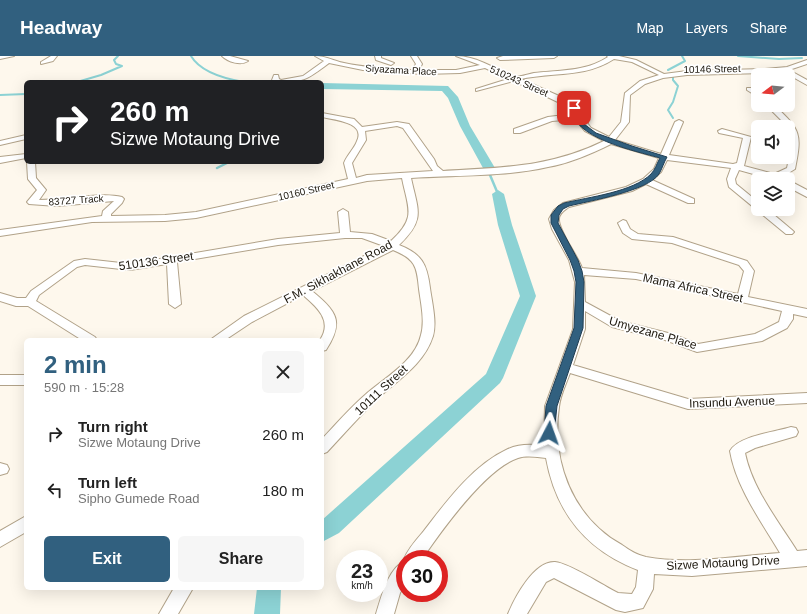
<!DOCTYPE html>
<meta charset="utf-8">
<style>
body{margin:0;font-family:Arial,sans-serif;background:#f6f6f6;color:#222;height:100vh;display:flex;flex-direction:column;font-size:15px;white-space:nowrap}
*{box-sizing:border-box;margin:0}
p{font-size:13px;color:#767676}
.icon{flex:none;width:22px;height:22px;fill:none;stroke:currentColor;stroke-width:2;stroke-linecap:round;stroke-linejoin:round}
.map{position:relative;flex:1;overflow:hidden}
.details{position:absolute;left:24px;top:282px;width:300px;height:252px;display:flex;flex-direction:column;background:#fff;border-radius:6px;box-shadow:0 4px 16px #0002}
.details>*{flex:none}
.guide{position:absolute;left:24px;top:24px;width:300px;height:84px;border-radius:6px;box-shadow:0 4px 16px #0002;background:#202124;color:#fff;overflow:hidden}
.needle{width:26px;rotate:254deg}
.controls{position:absolute;left:751px;top:12px;display:grid;gap:8px}
.controls a{display:grid;place-items:center;width:44px;height:44px;border-radius:6px;background:#fff;box-shadow:0 4px 16px #0002;font-size:20px}
.speed{position:absolute;left:336px;top:494px;display:flex;gap:8px;font-size:20px;font-weight:700;text-align:center}
.speed>*{display:grid;place-content:center;width:52px;height:52px;border-radius:50%;background:#fff;box-shadow:0 4px 16px #0002;line-height:1}
.speed small{font-size:10px;font-weight:400}
.speed .limit{border:6px solid #d22;background:#fff;color:#111}
.pin{position:absolute;display:grid;place-items:center;width:34px;height:34px;color:#fff;margin:-17px;border-radius:8px;box-shadow:0 2px 6px #0006}
.me{position:absolute;width:44px;margin:-22px;rotate:4deg;stroke-linejoin:round;filter:drop-shadow(0 0 3px #0008)}
.turn{display:flex;align-items:center;gap:14px;height:84px;padding:0 20px;font-size:18px}
.turn .icon{width:52px;height:52px;stroke-width:2.5}
.turn b{display:block;font-size:28px;line-height:34px}
.round{display:grid;place-items:center;flex:none;width:42px;height:42px;border-radius:6px;background:#f6f6f6}
.head{display:flex;align-items:center;justify-content:space-between;height:68px;padding:0 20px}
h1{font-size:24px;font-weight:700;line-height:30px;color:#31607f}
.button{display:flex;gap:8px;margin-top:auto;padding:8px 20px}
.button a{flex:1;height:46px;border-radius:6px;background:#31607f;color:#fff;font-size:16px;font-weight:700;line-height:46px;text-align:center}
.button a+a{background:#f6f6f6;color:#222}
ul{padding:0;list-style:none}
li{display:flex;align-items:center;gap:12px;height:56px;padding:0 20px}
li div{flex:1}
li b{display:block;font-size:15px}
li em{font-style:normal}
header{display:flex;align-items:center;gap:24px;box-sizing:border-box;height:56px;padding:0 20px;background:#31607f;color:#fff}
header strong{font-size:19px}
nav{display:flex;gap:22px;margin-inline-start:auto;font-size:14px}
.map>svg:first-child{display:block}
.lines{fill:none;stroke-linecap:round;stroke-linejoin:round}
.stream-far1{stroke:#8cd2d4;stroke-width:2}
.stream{stroke:#8cd2d4;stroke-width:2.5}
.river{fill:#8cd2d4;fill-rule:evenodd}
.minor-casing{stroke:#b1a289;stroke-width:2}
.minor{fill:#fff;fill-rule:evenodd}
.route{fill:#31607f;stroke:#203e53}
.labels{text-anchor:middle;dominant-baseline:central;stroke-width:3.5;stroke-linejoin:round;paint-order:stroke}
.far-street-label{font-size:10px;fill:#1e190f;stroke:#fff}
.street-label{font-size:12px;fill:#1e190f;stroke:#fff}
</style>
<header>
<strong>Headway</strong>
<nav><a>Map</a><a>Layers</a><a>Share</a></nav>
</header>
<div class="map">
<svg width="807" height="558" viewBox="0 0 807 558">
<rect width="100%" height="100%" fill="#fef8ed"/>
<g class="lines">
<path class="stream-far1" d="M191,0c10,17 35,23 53,26
M738,0l41,3 23,-1
M668,14l17,-9 -3,-5
M673,18v6l5,6 -5,16 -5,8 5,8
M77,26l24,-7 21,-9 -6,-2 -2,-4 4,-4
M0,39l26,-1"/>
<path class="stream" d="M217,112l12,-6
M490,119l8,19"/>
<path class="river" d="M322,27l126,3 10,11 12,29 25,42 -6,4 -6,-4 -23,-42 -12,-28 -6,-7 -120,-2z
M498,134l6,4 8,31 24,71 -33,82 -3,5 -161,150 -17,9v-22l164,-146 34,-78 -22,-71 -6,-31z
M257,532h24l-1,26h-26z"/>
<defs>
<path id="minor" d="M0,0h14l-14,3z
M51,0h6l-4,5 -12,3v-2z
M222,0h8l18,5c-7,5 -20,1 -26,-5z
M315,0c11,0 19,5 29,7 23,5 46,6 68,7l4,-6 -5,-8h6l5,8 -3,6h37l24,-5 -24,-9c21,0 38,13 57,20 6,2 15,-2 21,-3 26,-3 51,-1 74,-16l-1,-1h12l17,4 28,14 23,-3 78,-2 22,-2 20,-7v4l-18,6 18,10v5l-25,-14 -17,2 -78,2 -24,3 -18,6 -15,11 -1,27 -14,18 46,14 14,-32 4,-2 4,2 -14,33 64,9 4,-1 6,-25 -24,-5 -1,-2 4,-2 29,8 -7,29 30,8 13,-6 5,-24 -4,-17 -22,-22h8c27,25 28,29 21,64l-13,8 1,2h-12l-32,-9 -4,9 1,5 22,18v7h9l25,21 2,2 -2,2h-6l-57,-47 -2,-8 4,-11 -64,-8 -6,12 -9,8 42,19v4h-6l-42,-19 -14,7 -63,16c-4,3 -10,6 -10,12 -1,11 19,37 23,49l54,5 102,21 6,-23 -5,-6 -67,-22 -40,-4 -9,-6 -5,-10 5,-3 3,1 4,8 8,5 35,3 74,24 7,10 -6,26 59,12v8l-14,-3v5l-6,9 -25,13 -65,11 -32,-12 -53,-13 -27,-16v18l-12,36 115,34 119,-6v10l-119,6 -118,-36c-4,11 -10,23 -11,34 -8,55 14,111 63,138 7,5 15,10 24,12 44,8 90,-1 134,-4 -19,-32 -44,-66 -50,-102 8,-15 45,-19 61,-24l5,1 2,4 -2,4 -41,12 -10,5c7,35 33,68 52,98l10,-1v16l-115,10 -38,-2 -1,15 -10,19 -18,4 -9,-2 -62,-32 -8,4 -19,32h-19c7,-17 26,-53 47,-52 14,1 49,24 63,31l14,1 4,-7 2,-17c-52,-20 -82,-57 -92,-112 -9,-1 -19,-3 -28,0 -33,11 -76,72 -96,101h-17v25l-5,9 -6,21h-18c5,-16 12,-46 29,-53l-1,-2c4,-10 12,-19 19,-27 23,-30 50,-67 85,-83 11,-5 24,-5 36,-3l1,-40 28,-77 2,-47 -6,-22 -17,-31 -3,-10 5,-9 9,-7 63,-16 17,-8 11,-10 5,-11 -48,-14c-20,10 -41,19 -63,23 -43,10 -93,8 -137,11 7,33 15,41 -12,67 23,9 28,19 31,43 2,15 7,34 3,48 -10,31 -39,46 -60,67 -16,16 -31,33 -46,49l-5,2v-15c14,-15 28,-31 43,-44 19,-17 50,-33 56,-60 4,-14 0,-31 -2,-46 -2,-23 -4,-30 -26,-39l-81,41c24,20 33,30 14,59l-4,1v-11h-2c13,-19 -3,-33 -17,-45l-51,27 -27,18h-15l34,-24 140,-70 -22,-8h-17l-67,7 -101,17 4,42 -6,4 -6,-4 -2,-40 -37,6 -45,-5 -8,2 -38,28 -3,6 59,36 2,3h-15l-54,-34h-12l-16,-5v-8l17,5h9l5,-7 43,-30 11,-2 45,5 148,-25 62,-6 -2,-21 5,-3 5,3 2,20 22,2 19,7c26,-24 17,-32 11,-63l-35,3 -171,37 -31,3 -73,1 -92,14v-6l102,-14 1,-5 11,-10 -57,5 -28,-2 -2,-2 10,-12 -9,-11 -1,-17h8l1,16 10,12 -7,10c24,0 62,-8 83,-3l2,2 -2,4 -11,11v2l54,-1 31,-3 152,-33 -4,-16c3,-8 10,-14 13,-22 9,-19 -23,-21 -35,-24v-4l32,6 8,8 35,-5 12,2 25,35 3,7 6,5c60,-4 106,-3 161,-30l-19,-10 -10,-12 -23,2 -32,12h-6v-4l34,-12 25,-3 -11,-10 -48,-23 -38,10v-2l32,-10 -23,-11 -25,5 -37,1 -60,-4 -34,-7c-24,18 -25,19 -55,19l-2,-2 2,-5h4l1,4 2,1 22,-4 21,-15zM614,3l18,3 27,13 -19,6 -15,12 -4,29 -12,15 -18,-9 -15,-20 -8,-8 -47,-21c32,-7 64,-1 93,-20zM397,70l6,2 30,43 -66,4 -11,3 -4,-15 14,-23 -1,-9zM584,219l52,4 146,32 -3,11 -24,12 -57,10 -26,-10 -52,-13 -35,-19z
M375,0h6v2l13,5 -3,2 -15,-5z
M503,0h54l-3,2 -54,2 -3,-2z
M747,32h4l7,4v5l-11,-7z
M26,79v4l-26,6v-4z
M26,98v4l-26,5v-6z
M788,124l19,10v7l-19,-10z
M0,319h26v10h-26z
M0,407l7,2 2,4 -2,4 -7,2z
M26,460v16l-26,15v-16z
M174,532h19l-15,26h-19z"/>
</defs>
<use href="#minor" class="minor-casing"/>
<use href="#minor" class="minor"/>
</g>
<path class="route" d="M572,51h3l9,17 12,9 36,13 35,11c-3,5 -5,12 -8,17 -11,17 -70,27 -90,32l-6,3 -4,6 -1,8 20,37 4,11 2,11 -1,46 -26,78 -3,27 -5,4 -5,-4 2,-27 28,-78 2,-46 -2,-11 -4,-11 -19,-37v-8l7,-9 6,-3c25,-6 69,-11 87,-29 4,-4 6,-11 9,-16 -24,-7 -90,-20 -88,-51z"/>
<g class="labels">
<g class="far-street-label">
<text transform="translate(712 13) rotate(-1)">10146 Street</text>
<text transform="translate(401 14) rotate(3)">Siyazama Place</text>
<text transform="translate(519 25) rotate(24)">510243 Street</text>
<text transform="translate(306 135) rotate(-13)">10160 Street</text>
<text transform="translate(76 144) rotate(-4)">83727 Track</text>
</g>
<g class="street-label">
<text transform="translate(156 205) rotate(-8)">510136 Street</text>
<text transform="translate(338 216) rotate(-28)">F.M. Sikhakhane Road</text>
<text transform="translate(693 232) rotate(12)">Mama Africa Street</text>
<text transform="translate(653 277) rotate(16)">Umyezane Place</text>
<text transform="translate(381 334) rotate(-43)">10111 Street</text>
<text transform="translate(732 346) rotate(-2)">Insundu Avenue</text>
<text transform="translate(723 507) rotate(-3)">Sizwe Motaung Drive</text>
</g>
</g>
</svg>
<div class="controls">
<a><svg class="needle" viewBox="-14 -14 28 28"><path d="M0-13l5 13h-10z" fill="#e53935"/><path d="M0 13l5-13h-10z" fill="#767676"/></svg></a>
<a><svg class="icon" aria-label="sound" viewBox="0 0 24 24"><path d="M4 9h4l5-4v14l-5-4H4zM17 9q2 3 0 6"/></svg></a>
<a><svg class="icon" aria-label="layers" viewBox="0 0 24 24"><path d="M12 4l9 5-9 5-9-5zM3 14l9 5 9-5"/></svg></a>
</div>
<div class="speed"><div>23<small>km/h</small></div><div class="limit">30</div></div>
<div class="pin" style="left:574px;top:52px;background:#d93025"><svg class="icon" aria-label="arrive" viewBox="0 0 24 24"><path d="M6 21V4h12l-3 4 3 4H6"/></svg></div>
<svg class="me" style="left:549px;top:377px" viewBox="-20 -20 40 40"><path d="M0-17L14 15 0 8-14 15z" fill="#31607f" stroke="#fff" stroke-width="4"/></svg>
<div class="guide">
<div class="turn"><svg class="icon" aria-label="right" viewBox="0 0 24 24"><path d="M7 20v-9h11M14 6l5 5-5 5"/></svg><div><b>260 m</b>Sizwe Motaung Drive</div></div>
</div>
<section class="details">
<div class="head"><div><h1>2 min</h1><p>590 m · 15:28</p></div><a class="round"><svg class="icon" aria-label="close" viewBox="0 0 24 24"><path d="M6 6l12 12M18 6L6 18"/></svg></a></div>
<ul>
<li><svg class="icon" aria-label="right" viewBox="0 0 24 24"><path d="M7 20v-9h11M14 6l5 5-5 5"/></svg><div><b>Turn right</b><p>Sizwe Motaung Drive</p></div><em>260 m</em></li>
<li><svg class="icon" aria-label="left" viewBox="0 0 24 24"><path d="M17 20v-9H6M10 6l-5 5 5 5"/></svg><div><b>Turn left</b><p>Sipho Gumede Road</p></div><em>180 m</em></li>
</ul>
<div class="button"><a>Exit</a><a>Share</a></div>
</section>
</div>
